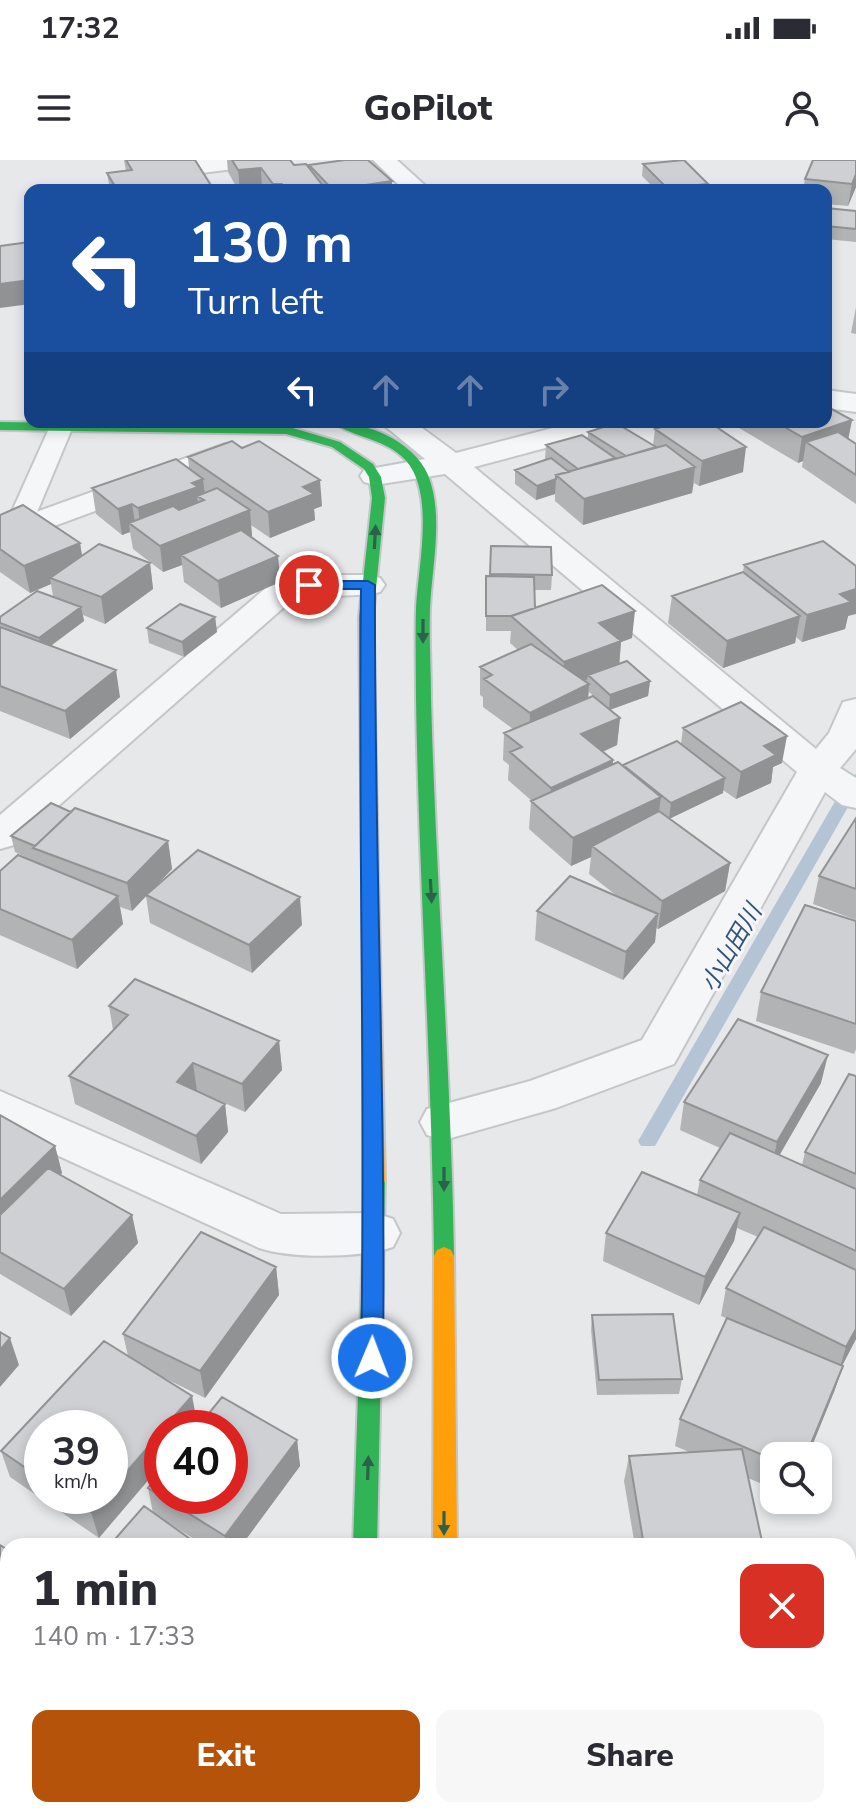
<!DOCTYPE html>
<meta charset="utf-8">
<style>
body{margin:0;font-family:"Nunito Sans","Noto Sans JP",sans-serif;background:#f7f7f7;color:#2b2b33;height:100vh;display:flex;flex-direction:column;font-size:30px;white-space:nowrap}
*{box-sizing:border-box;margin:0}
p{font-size:26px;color:#7c7c81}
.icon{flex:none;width:44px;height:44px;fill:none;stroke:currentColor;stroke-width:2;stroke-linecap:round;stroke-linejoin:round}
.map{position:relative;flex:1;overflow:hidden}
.panel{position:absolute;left:0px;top:1378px;width:856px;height:280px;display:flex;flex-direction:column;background:#fff;border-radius:24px 24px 0 0;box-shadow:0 4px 12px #0003}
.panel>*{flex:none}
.top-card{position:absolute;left:24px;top:24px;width:808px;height:244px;border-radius:16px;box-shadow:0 4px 12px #0003;background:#1a4fa0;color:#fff;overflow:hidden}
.buttons{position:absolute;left:760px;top:1282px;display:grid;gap:16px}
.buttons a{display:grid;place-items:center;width:72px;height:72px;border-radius:16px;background:#fff;box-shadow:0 4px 12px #0003;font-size:40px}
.speed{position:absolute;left:24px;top:1250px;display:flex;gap:16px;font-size:40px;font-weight:700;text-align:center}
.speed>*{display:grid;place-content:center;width:104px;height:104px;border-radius:50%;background:#fff;box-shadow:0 4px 12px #0003;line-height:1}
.speed small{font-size:20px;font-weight:400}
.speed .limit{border:12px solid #d22;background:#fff;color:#111}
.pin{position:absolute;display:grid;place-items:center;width:68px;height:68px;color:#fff;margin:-34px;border:4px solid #fff;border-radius:50%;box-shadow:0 2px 8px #0007}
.me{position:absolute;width:88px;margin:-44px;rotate:1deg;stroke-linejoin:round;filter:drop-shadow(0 0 6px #0008)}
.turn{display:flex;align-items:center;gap:28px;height:168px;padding:0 32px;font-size:36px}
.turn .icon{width:104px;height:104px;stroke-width:2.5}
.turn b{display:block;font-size:56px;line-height:68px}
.lanes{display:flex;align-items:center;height:76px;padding:0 32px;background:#0003;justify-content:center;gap:40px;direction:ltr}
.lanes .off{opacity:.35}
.round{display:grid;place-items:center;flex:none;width:84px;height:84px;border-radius:16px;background:#f7f7f7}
.summary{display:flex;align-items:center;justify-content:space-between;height:136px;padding:0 32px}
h1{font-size:48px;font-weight:800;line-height:60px}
.action{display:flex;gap:16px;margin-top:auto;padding:16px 32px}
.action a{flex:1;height:92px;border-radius:16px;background:#b45309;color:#fff;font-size:32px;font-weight:800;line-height:92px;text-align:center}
.action a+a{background:#f7f7f7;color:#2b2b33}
.status{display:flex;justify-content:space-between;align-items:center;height:56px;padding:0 40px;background:#fff;direction:ltr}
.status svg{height:22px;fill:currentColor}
header{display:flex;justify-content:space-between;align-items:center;height:104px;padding:0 32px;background:#fff;font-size:36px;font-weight:800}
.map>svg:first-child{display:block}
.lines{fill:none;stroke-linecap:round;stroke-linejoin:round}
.stream{fill:#b4c4d5;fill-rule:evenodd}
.lane-casing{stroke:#c4c6c8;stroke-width:4}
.street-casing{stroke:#c4c6c8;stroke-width:4}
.fast-casing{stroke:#c4c6c8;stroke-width:4}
.slow-casing{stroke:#c4c6c8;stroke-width:4}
.lane{fill:#f5f6f7;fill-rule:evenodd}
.street{fill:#f5f6f7;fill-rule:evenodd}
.fast{fill:#30b455;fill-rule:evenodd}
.slow{fill:#ff9f0a;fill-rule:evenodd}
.wall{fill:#b1b3b5;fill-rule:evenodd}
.shaded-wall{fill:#909294}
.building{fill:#ced0d3;stroke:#909294;stroke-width:2}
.oneway{fill:#2d614b}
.route{fill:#1a73e8;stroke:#114b97;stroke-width:2}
.labels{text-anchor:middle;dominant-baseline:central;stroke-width:6;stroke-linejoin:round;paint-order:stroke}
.water-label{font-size:24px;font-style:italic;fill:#34527a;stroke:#f4f6f9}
</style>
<div class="status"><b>17:32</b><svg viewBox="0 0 49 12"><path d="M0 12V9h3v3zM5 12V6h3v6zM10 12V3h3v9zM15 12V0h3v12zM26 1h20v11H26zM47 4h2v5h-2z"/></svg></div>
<header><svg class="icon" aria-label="menu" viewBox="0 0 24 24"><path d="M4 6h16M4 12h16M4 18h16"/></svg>GoPilot<svg class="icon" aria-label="person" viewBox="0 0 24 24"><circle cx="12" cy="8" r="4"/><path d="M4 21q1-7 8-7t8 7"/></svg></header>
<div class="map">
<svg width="856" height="1658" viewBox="0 0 856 1658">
<rect width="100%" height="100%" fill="#e6e8ea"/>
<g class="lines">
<path class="stream" d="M856,614v19l-201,353h-14l-3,-5 3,-5 207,-357z
M192,1650h28l-3,8h-28z"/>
<defs>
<path id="lane" d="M52,262h18l3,4 -43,103 -4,6h-18l-4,-6z"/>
<path id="street" d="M196,0h64l-11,7 -94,12 -8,-2 -3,-5 3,-5z
M373,0h24l33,30h-26z
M826,230l30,4v18l-30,-4z
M380,262h34l42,31 120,-31h49l-5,6 -146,39 342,282 13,-16 14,-31 13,-3v50l-16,19 16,10v30l-14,-3 -17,-13 -151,272 -118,44 -112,32 -17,-5 -7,-13 7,-13 103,-28 112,-41 155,-268 -352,-298 -70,11 -11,-3 -4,-6 4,-6 61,-11z
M225,284l11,3 4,6 -4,6 -236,87v-21z
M309,415h59l12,3 5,7 -5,7c-30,7 -60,0 -89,9l-277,244 -14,4v-34l267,-228z
M0,931l281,123 94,-1 18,6 7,14 -7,14c-33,11 -101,12 -134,1l-259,-119z
M102,1650h68l-4,8h-67z"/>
<path id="fast" d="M0,262l286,4 54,16 33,22 8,13 4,21 -12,120 5,249 -2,4 -6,1 -8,-5 -3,-249 13,-120 -3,-21 -5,-8 -32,-22 -46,-13 -286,-4z
M332,262c34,0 82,19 96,53 16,40 4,91 2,133 -1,30 1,60 1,91 5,186 20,371 23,557l-3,6 -7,3 -7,-3 -3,-6c-2,-186 -15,-371 -18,-557 0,-30 -1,-60 0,-91 2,-39 16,-101 -3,-137 -16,-32 -57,-31 -81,-49z
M375,1013l7,2 3,6 -8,365h-24l12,-365 3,-6z
M352,1650h26l1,8h-26z
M452,1650h26l1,8h-26z"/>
<path id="slow" d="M370,702l8,5 7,314 -3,6 -7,2 -7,-2 -3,-6 -3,-314z
M444,1087l7,3 3,6 3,290h-24l1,-290 3,-6z"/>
</defs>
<use href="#lane" class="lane-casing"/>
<use href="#street" class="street-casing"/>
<use href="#fast" class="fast-casing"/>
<use href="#slow" class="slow-casing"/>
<use href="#lane" class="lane"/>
<use href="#street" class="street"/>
<use href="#fast" class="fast"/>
<use href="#slow" class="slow"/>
</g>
<path class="wall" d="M124,0h71l19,30h-104l-3,-17 19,-2z
M227,0h63l4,5 15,2v-2l83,25h-154l-10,-18z
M856,0v27l-8,19 -22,-2v-14h-23l2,-11z
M643,4l65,20v6h-52l-14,-14z
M826,48l30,3v31l-30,-3z
M856,147v27l-5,-1z
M852,260l-4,19 8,5v60l-54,-37 1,-6 -5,2 -64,-38 1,-3h91z
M655,269l88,43 -44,14 -5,-3 -2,10 -109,32 -28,-24v-7l-19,6 -21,-16v-14l30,-11 1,-14 42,-7v-6l65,13z
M188,297l134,49 -8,3 1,11 -45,18 -19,-13 1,11 -1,1 27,19 2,26 -59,26 -37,-26 -2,-17 -19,7 -30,-23 -3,-17 -8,3 -26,-21 -4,-26 97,-20z
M0,355l80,28 2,13 68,7 3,26 -48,35 -22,-9 1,6 -33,25 69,51 -50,42 -70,-28v-94l53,-21 -2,-12 -21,9 -30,-21z
M491,386l61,29 -1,15h-17l1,18 97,30 -11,4 -2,22 31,17 -2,15 -38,14 10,8 -3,27 -14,7 10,8v5l10,2v-2l58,-21 2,-16 99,35 -9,4 -2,16 -35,16 -13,-9v3l-54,26 -10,-8 71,52 -5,28 -67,38 -2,-1 -1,14 -32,38 -88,-40 2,-29 80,-15 -28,-22 2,-17 -20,9 -42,-37 2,-28h1l-24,-21 1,-15 -6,-5 1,-27 9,-4 -30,-22v-10l-3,-2v-28l38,-17 -8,-7 1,-12h-25v-55h4zM589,532l9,8 -10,-2z
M744,405l104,51 -3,13 -43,13 -6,-5 -1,6 -72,25 -55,-45 4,-27 71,-24z
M215,457l2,15 -33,25 -35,-14 -2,-15z
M71,652l97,29 4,28 -14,15 144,41 -50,48 -102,-50 -4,-27 -14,15 -12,-4 3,17 -46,45 -77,-34v-64l36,-9 -21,-10 -4,-16z
M856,658v102l-43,-16 6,-28z
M856,761v128l-2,5 -98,-33 5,-29z
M109,846l170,35 3,29 -37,42 -48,-21 28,13 3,28 -27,32 -126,-60 -6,-28 44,-46z
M856,916v263l-14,26 -8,27 -60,64v33l-26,-11 15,68h-128l-11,-65 5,-25 60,-4 -14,-6 5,-27 46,-101 -5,-2 5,-28 32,-51 -21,-9 -3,13 -35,64 -96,-44 3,-28 91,-38 3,-15 20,-32 -40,-18 4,-28 137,-19 -42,72 23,10 3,-13z
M0,955l55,31 7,27 -2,2 72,40 6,28 -67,73 -71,-42z
M276,1107l3,28 -74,103 -49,-24 36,22 5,27 -5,5h-30l-63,110 -89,-61 -9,-26 127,-95 -5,-22zM42,1268l68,68h-68z
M592,1155l90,64 -3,15 -82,1 -6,-65z
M297,1280l3,26 -59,80h-36l-52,-33 -5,-25z
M8,1518v101l-8,-6v-85z
M51,1650h30l-5,8h-15z"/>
<path class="shaded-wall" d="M261,8l1,22h-22l-2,-20z
M856,14v13l-8,19 4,-22z
M392,21v9h-56z
M708,24v6h-41v-2z
M30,120v24l-30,4v-24z
M852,260l-5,25 -41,-3 -3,19 -5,2 4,-26z
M746,287l-3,25 -44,14 3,-25z
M695,307l-3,26 -109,32 1,-26z
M203,319l3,25 -2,-4 -7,-4 2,17 -58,19 -3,-24z
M556,319l-1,15 -19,6 1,-14z
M320,320l2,26 -8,3 1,11 -45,18 -2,-26 35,-25z
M132,344l4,24 -7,-5 1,9 -8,3 -4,-26z
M250,350l2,26 -62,25 -9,-6 1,10 -19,7 -3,-26z
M80,383l4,26 -34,9 1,6 -21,9 -6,-27z
M278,396l2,26 -59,26 -3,-27z
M150,403l3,26 -48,35 -4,-27z
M856,429v25l-8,2 -3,13 -43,13 5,-27 33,-21z
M81,447l3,14 -42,31 -3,-14z
M635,451l-3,27 -11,4 -2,26 -31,7 -1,5 -25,9 2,-27 35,-39z
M800,456l-5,27 -72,25 4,-27z
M215,457l2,15 -33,25 -2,-15z
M116,510l4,27 -50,42 -5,-28z
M650,521l-2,15 -39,14 1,-15z
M589,524l-2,28 -58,29 1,-28z
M620,558l-3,27 -38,17 2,-28z
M787,576l-5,27 -9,4 -2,16 -35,16 5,-27 23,-26z
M613,600l-3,28 -61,28 2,-28z
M725,618l-2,15 -54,26 2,-16z
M661,637l-4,28 -65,21 -1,11 -20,9 2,-28z
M168,681l4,28 -40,42 -5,-28z
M730,703l-5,28 -67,38 4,-28z
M118,736l5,28 -46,45 -5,-29z
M300,737l2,28 -50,48 -3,-28z
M658,754l-3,28 -32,38 3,-28z
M279,881l3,29 -37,42 -3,-28z
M828,895l-7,28 -50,87 6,-28z
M193,903l4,28 -20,-9z
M225,944l3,28 -27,32 -5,-28z
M55,986l7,27 -62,63v-36z
M740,1053l-6,28 -35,64 6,-28z
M132,1055l6,28 -67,73 -7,-27z
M276,1107l3,28 -74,103 -5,-27z
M856,1169v10l-18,35 8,-27z
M10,1178l9,27 -19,22v-37z
M843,1206l-9,26 -26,64h-2z
M192,1236l5,27 -5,5h-28z
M162,1271v33l-63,74 -8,-26 14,-16h5v-5z
M297,1280l3,26 -59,80h-15l-1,-10z
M8,1449v36l-8,9v-36z
M64,1650h17l-5,8h-8z"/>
<path class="building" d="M126,0h69l19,30h-69l-1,-1 -28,-1 -9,-15 25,-3z
M232,0h58l4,5 12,-1 20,26h-40l-4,-6h-9l-12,-16 -23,2z
M345,0h23l24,21 -59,9 -24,-25z
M684,0l24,24 -41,4 -24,-24z
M813,0h43v14l-4,10 -47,-5z
M25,36h5v33h-3z
M826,48l30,3v18l-30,-3z
M30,82v38l-30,4v-38z
M826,246l26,14 -50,17 -26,-15h50z
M677,262h32l37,25 -44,14 -47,-32z
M616,263l40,24 -30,9 -38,-24z
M838,272l18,12v31l-50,-33z
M582,275l33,23 -37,11 -32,-24z
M232,281l10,7 17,-7 61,39 -17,7 11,7 -46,18 -80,-55z
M666,285l29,22 -111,32 -28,-24z
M551,298l18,14 -13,3v4l-19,7 -22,-16z
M176,299l27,20 -11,4 6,4 -60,21 -6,-4 -14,5 -26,-21z
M217,328l33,22 -90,36 -31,-23 44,-17 6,4 25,-10 -7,-4z
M23,345l57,38 -56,23 -24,-17v-34z
M241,370l37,26 -60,25 -37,-26z
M823,381l33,25v23l-16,5 11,8 -44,13 -63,-50z
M99,384l51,19 -49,34 -51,-19z
M491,386l60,1 1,28 -62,-1z
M743,412l57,44 -73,25 -55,-45z
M486,416l48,1 1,31 -23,8h-26z
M602,425l33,26 -36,12 22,18 -57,21 -53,-46z
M37,431l44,16 -42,31 -39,-15v-6z
M180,444l35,13 -33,25 -35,-14z
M0,467l116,43 -51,41 -65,-25z
M531,484l58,40 -59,29 -46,-34 8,-4 -12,-8z
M627,501l23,20 -40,14 -22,-20z
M593,536l27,22 -39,16 32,26 -62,28 -41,-36 12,-5 -18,-14z
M741,542l46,34 -23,10 12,9 -35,17 -58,-44z
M677,581l48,37 -54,25 -48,-38z
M618,602l43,35 -88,41 -42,-37z
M51,643l20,9 -36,34 -24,-10z
M75,648l93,33 -41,42 -94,-35z
M659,651l71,52 -68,38 -70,-55z
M856,658v71l-37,-13z
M198,690l102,47 -51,48 -103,-50z
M18,695l100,41 -46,44 -72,-31v-38z
M570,716l88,38 -32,38 -89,-41z
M805,745l51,16v103l-95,-32z
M135,819l144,62 -37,43 -49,-21 -16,19 48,22 -29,32 -127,-60 59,-61 -19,-9z
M738,859l90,36 -51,87 -93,-40z
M849,914l7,2v98l-51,-22z
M0,955l55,31 -55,54z
M730,973l126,56v62l-156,-71z
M48,1008l84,47 -68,74 -64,-37v-37z
M642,1012l98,41 -35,64 -99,-44z
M764,1067l92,43v59l-10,18 -120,-59z
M201,1072l75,35 -76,104 -77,-37z
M673,1154l9,65 -83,1 -7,-65z
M727,1158l116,48 -37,90h-32v4l-94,-41z
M0,1172l10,6 -10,12z
M104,1181l88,55 -28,32h-2v3l-52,60v-63h-68v51l-41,-28z
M222,1237l75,43 -72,96 -77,-48 14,-18v26h68v-68h-33z
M742,1289l21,97h-119l-15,-90z
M67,1336h38l-14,16z
M144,1346l56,40h-91z
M0,1385l8,5v59l-8,9z
M8,1518v86l-8,-6v-70z
M0,1640l8,5v5h9l12,8h-29z"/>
<defs><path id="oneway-solid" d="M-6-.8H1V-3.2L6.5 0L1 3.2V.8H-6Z" transform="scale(2)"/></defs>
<g class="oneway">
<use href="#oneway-solid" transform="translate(375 377) rotate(-87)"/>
<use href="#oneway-solid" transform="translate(423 471) rotate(90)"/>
<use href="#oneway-solid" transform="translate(431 731) rotate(87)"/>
<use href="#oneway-solid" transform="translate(444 1019) rotate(90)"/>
<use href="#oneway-solid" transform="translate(368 1308) rotate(-88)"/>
<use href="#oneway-solid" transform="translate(444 1363) rotate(90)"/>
</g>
<path class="route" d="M368,421l7,4c-1,258 11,515 8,773l-3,7 -8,3 -8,-3 -3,-7c5,-256 -3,-512 0,-769h-52l-7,-4 7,-4z"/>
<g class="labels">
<g class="water-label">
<text transform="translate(731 788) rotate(-60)">小山田川</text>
</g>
</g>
</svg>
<div class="buttons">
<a><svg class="icon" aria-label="search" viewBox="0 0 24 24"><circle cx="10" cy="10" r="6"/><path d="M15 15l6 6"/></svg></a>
</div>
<div class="speed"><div>39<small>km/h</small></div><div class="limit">40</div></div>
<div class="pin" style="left:309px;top:425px;background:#d93025"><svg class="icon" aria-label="arrive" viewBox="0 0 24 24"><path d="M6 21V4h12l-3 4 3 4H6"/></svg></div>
<svg class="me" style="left:372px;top:1198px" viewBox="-20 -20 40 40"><circle r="17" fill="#1a73e8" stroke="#fff" stroke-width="3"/><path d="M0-11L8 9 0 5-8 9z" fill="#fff"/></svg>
<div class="top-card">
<div class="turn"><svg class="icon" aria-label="left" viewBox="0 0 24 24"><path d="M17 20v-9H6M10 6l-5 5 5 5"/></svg><div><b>130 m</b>Turn left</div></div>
<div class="lanes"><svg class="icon" aria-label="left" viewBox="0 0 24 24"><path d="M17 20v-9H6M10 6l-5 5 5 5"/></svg><svg class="icon off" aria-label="ahead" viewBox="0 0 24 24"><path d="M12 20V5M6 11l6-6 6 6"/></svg><svg class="icon off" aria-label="ahead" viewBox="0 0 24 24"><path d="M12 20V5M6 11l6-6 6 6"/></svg><svg class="icon off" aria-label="right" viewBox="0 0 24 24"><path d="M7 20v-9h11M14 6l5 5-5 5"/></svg></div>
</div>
<section class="panel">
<div class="summary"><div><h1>1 min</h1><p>140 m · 17:33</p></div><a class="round" style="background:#d93025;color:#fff"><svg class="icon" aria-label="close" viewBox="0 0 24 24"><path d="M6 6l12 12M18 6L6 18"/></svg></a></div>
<div class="action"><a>Exit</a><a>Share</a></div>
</section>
</div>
